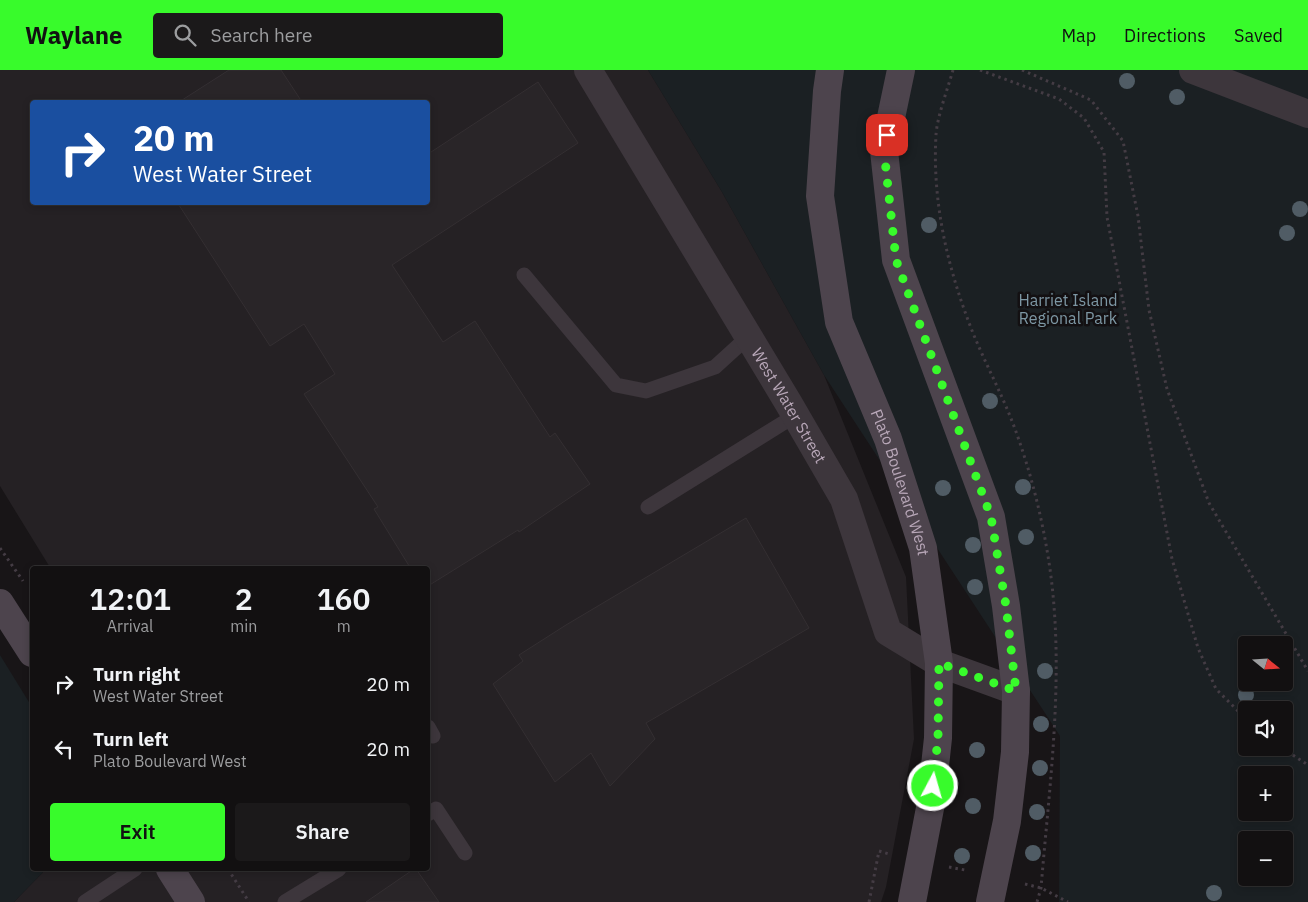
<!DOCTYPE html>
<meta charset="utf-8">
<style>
body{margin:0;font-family:"IBM Plex Sans",sans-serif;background:#1b191a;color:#f1f3f6;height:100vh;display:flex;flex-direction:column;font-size:19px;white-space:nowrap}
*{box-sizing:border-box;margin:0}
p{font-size:16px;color:#9c9d9f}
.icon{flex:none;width:28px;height:28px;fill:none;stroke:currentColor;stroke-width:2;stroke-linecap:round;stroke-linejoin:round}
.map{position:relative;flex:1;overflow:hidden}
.sheet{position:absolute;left:30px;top:496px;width:400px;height:305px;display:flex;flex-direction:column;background:#121011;border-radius:5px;box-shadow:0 2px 8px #0003,0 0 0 1px #313031}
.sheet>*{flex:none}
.hud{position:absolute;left:30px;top:30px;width:400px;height:105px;border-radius:5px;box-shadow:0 2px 8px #0003,0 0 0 1px #313031;background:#1a4fa0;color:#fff;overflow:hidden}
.needle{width:32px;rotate:108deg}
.fabs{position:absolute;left:1238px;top:566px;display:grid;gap:10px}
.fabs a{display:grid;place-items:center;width:55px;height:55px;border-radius:5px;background:#121011;box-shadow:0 2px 8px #0003,0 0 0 1px #313031;font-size:25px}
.pin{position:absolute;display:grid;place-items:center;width:42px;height:42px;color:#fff;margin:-21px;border-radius:10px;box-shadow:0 2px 8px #0006}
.me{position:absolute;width:55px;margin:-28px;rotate:6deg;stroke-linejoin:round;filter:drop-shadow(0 0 4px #0008)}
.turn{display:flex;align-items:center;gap:18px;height:105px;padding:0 20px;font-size:22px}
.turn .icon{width:65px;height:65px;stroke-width:2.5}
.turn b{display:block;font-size:35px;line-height:42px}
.eta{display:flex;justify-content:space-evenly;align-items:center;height:85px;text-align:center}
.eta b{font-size:30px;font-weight:600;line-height:35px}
.primary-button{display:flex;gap:10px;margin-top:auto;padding:10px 20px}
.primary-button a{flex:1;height:58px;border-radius:5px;background:#38fb2b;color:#111;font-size:20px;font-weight:600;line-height:58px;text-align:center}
.primary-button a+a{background:#1b191a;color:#f1f3f6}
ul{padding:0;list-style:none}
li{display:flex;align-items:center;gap:15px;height:65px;padding:0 20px}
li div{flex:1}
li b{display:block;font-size:19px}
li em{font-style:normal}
header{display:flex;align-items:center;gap:30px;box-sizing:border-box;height:70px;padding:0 25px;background:#38fb2b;color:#111}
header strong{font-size:24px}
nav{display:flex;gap:28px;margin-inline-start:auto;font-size:18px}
.search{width:350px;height:45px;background:#1b191a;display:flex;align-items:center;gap:12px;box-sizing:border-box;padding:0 18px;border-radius:5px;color:#9c9d9f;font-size:19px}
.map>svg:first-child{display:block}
.built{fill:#252124;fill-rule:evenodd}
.green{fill:#1b2023;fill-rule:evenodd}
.building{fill:#292528;stroke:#342f32}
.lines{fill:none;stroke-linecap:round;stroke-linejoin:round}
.path{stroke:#443c44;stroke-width:3;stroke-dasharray:2.5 4;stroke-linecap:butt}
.lane{stroke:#3d363c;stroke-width:15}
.street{stroke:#3d363c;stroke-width:28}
.secondary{stroke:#4d444d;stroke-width:28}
.tree{fill:#505c65}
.route{stroke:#38fb2b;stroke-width:9;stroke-dasharray:0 16.2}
.labels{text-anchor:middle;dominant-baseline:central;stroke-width:5;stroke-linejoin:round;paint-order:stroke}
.park-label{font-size:16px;fill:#7d97a4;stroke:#131012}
.street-label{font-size:16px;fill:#b8a7b8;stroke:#131012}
</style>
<header>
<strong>Waylane</strong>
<div class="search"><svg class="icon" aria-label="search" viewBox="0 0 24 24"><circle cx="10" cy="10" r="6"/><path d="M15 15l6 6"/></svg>Search here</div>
<nav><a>Map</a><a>Directions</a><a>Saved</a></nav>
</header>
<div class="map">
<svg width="1308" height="832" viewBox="0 0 1308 832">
<rect width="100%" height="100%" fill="#181517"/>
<path class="built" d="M0,0h648l74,122 102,183 82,202 8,162 -28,148 -5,15h-867l32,-33h382v-300h-377l-51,-83zM32,32h396v100h-396z"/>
<path class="green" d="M648,0h660v832h-249l1,-166 -236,-361 -102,-183zM1246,575h38v37h-38zM1246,640h38v38h-38zM1246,705h38v37h-38zM1246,770h38v38h-38z
M0,585l32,52v162h14l-32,33h-14z"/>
<path class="building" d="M229,0h52l21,32h-123z
M538,12l40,61 -186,122 51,77 32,-21 75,116 5,-4 35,51 -71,48 -1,-2 -90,56v-17h-17l-37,-60 4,-2 -74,-113 31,-20 -31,-50 -34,22 -93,-144h251v-48z
M746,448l63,110 -163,95 9,16 -45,47 -19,-33 -36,29 -62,-98 30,-23 -4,-6 47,-30z
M414,799h2l23,33h-73z"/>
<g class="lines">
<path class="path" d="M953,0c-5,18 -16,47 -17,65 -4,68 12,135 37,198 13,32 30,63 42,96 15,41 26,84 33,127 18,110 2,222 -7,332l-4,14
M980,0l79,29 25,19 20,34 3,65 65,342 26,89 18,41 30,30
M1022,0l69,30 32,41 15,75 11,94 18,79 42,114 99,168
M0,478l23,33
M1282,678l26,17
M949,797l16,3
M228,799l21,33
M1025,814l16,4 27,14
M869,832l10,-51 10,3"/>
<path class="lane" d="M524,205l92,110 30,6 69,-24 34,-31
M648,437l148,-92
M428,657l5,9
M428,744l8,-5 29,44
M85,832l50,-33
M285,832l54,-33"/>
<g class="street">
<path id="s1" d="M588,0l201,334 55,95 44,133 51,31 77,28"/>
<path d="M1193,0l115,44"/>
</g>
<g class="secondary">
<path id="s2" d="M830,0l-3,21 -7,105 19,126 49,117 35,109 16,115 -1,75 -7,65 -19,99"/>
<path d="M901,0l-17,81 12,109 95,257 15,89 10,85 -1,61 -8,69 -17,81"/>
<path d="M0,533l32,50"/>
<path d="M170,799l21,33"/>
</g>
</g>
<g class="tree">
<circle cx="1127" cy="11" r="8"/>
<circle cx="1177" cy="27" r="8"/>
<circle cx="1300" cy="139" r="8"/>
<circle cx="929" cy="155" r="8"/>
<circle cx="1287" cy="163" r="8"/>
<circle cx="990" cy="331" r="8"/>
<circle cx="1023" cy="417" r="8"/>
<circle cx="943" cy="418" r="8"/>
<circle cx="1026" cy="467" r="8"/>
<circle cx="973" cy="475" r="8"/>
<circle cx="975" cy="517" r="8"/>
<circle cx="1045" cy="601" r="8"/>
<circle cx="1246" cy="625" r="8"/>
<circle cx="1041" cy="654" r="8"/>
<circle cx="977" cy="680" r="8"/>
<circle cx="1040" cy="698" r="8"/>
<circle cx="973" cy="736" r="8"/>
<circle cx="1037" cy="742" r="8"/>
<circle cx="1033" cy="783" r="8"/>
<circle cx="962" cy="786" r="8"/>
<circle cx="1214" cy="823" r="8"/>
</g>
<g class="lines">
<path class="route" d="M887,65l-3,16 12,109 95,257 15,89 10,85 -77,-28 -1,75 -5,48"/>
</g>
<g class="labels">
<g class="park-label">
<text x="1068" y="230">Harriet Island<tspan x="1068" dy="18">Regional Park</tspan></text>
</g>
<g class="street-label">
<text stroke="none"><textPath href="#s1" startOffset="391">West Water Street</textPath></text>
<text stroke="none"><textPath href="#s2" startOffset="426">Plato Boulevard West</textPath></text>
</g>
</g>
</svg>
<div class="fabs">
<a><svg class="needle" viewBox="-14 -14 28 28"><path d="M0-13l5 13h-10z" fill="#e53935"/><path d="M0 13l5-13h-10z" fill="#9c9d9f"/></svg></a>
<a><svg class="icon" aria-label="sound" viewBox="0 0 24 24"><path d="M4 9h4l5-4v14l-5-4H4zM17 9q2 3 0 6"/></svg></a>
<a>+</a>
<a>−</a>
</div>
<div class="pin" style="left:887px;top:65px;background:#d93025"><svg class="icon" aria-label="arrive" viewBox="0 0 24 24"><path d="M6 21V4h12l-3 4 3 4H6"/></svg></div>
<svg class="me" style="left:933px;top:716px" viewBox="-20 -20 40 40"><circle r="17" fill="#38fb2b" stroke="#fff" stroke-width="3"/><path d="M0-11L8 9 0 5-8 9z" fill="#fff"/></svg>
<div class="hud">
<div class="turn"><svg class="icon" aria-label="right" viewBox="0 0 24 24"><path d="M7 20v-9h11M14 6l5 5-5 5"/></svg><div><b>20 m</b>West Water Street</div></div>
</div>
<section class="sheet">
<div class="eta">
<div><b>12:01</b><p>Arrival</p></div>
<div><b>2</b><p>min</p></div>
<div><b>160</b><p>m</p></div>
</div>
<ul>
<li><svg class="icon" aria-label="right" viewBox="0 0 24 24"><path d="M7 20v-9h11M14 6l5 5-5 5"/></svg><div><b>Turn right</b><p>West Water Street</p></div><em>20 m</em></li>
<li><svg class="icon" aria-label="left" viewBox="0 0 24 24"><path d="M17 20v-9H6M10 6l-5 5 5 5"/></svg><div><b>Turn left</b><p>Plato Boulevard West</p></div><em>20 m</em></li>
</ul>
<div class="primary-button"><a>Exit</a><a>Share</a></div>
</section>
</div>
